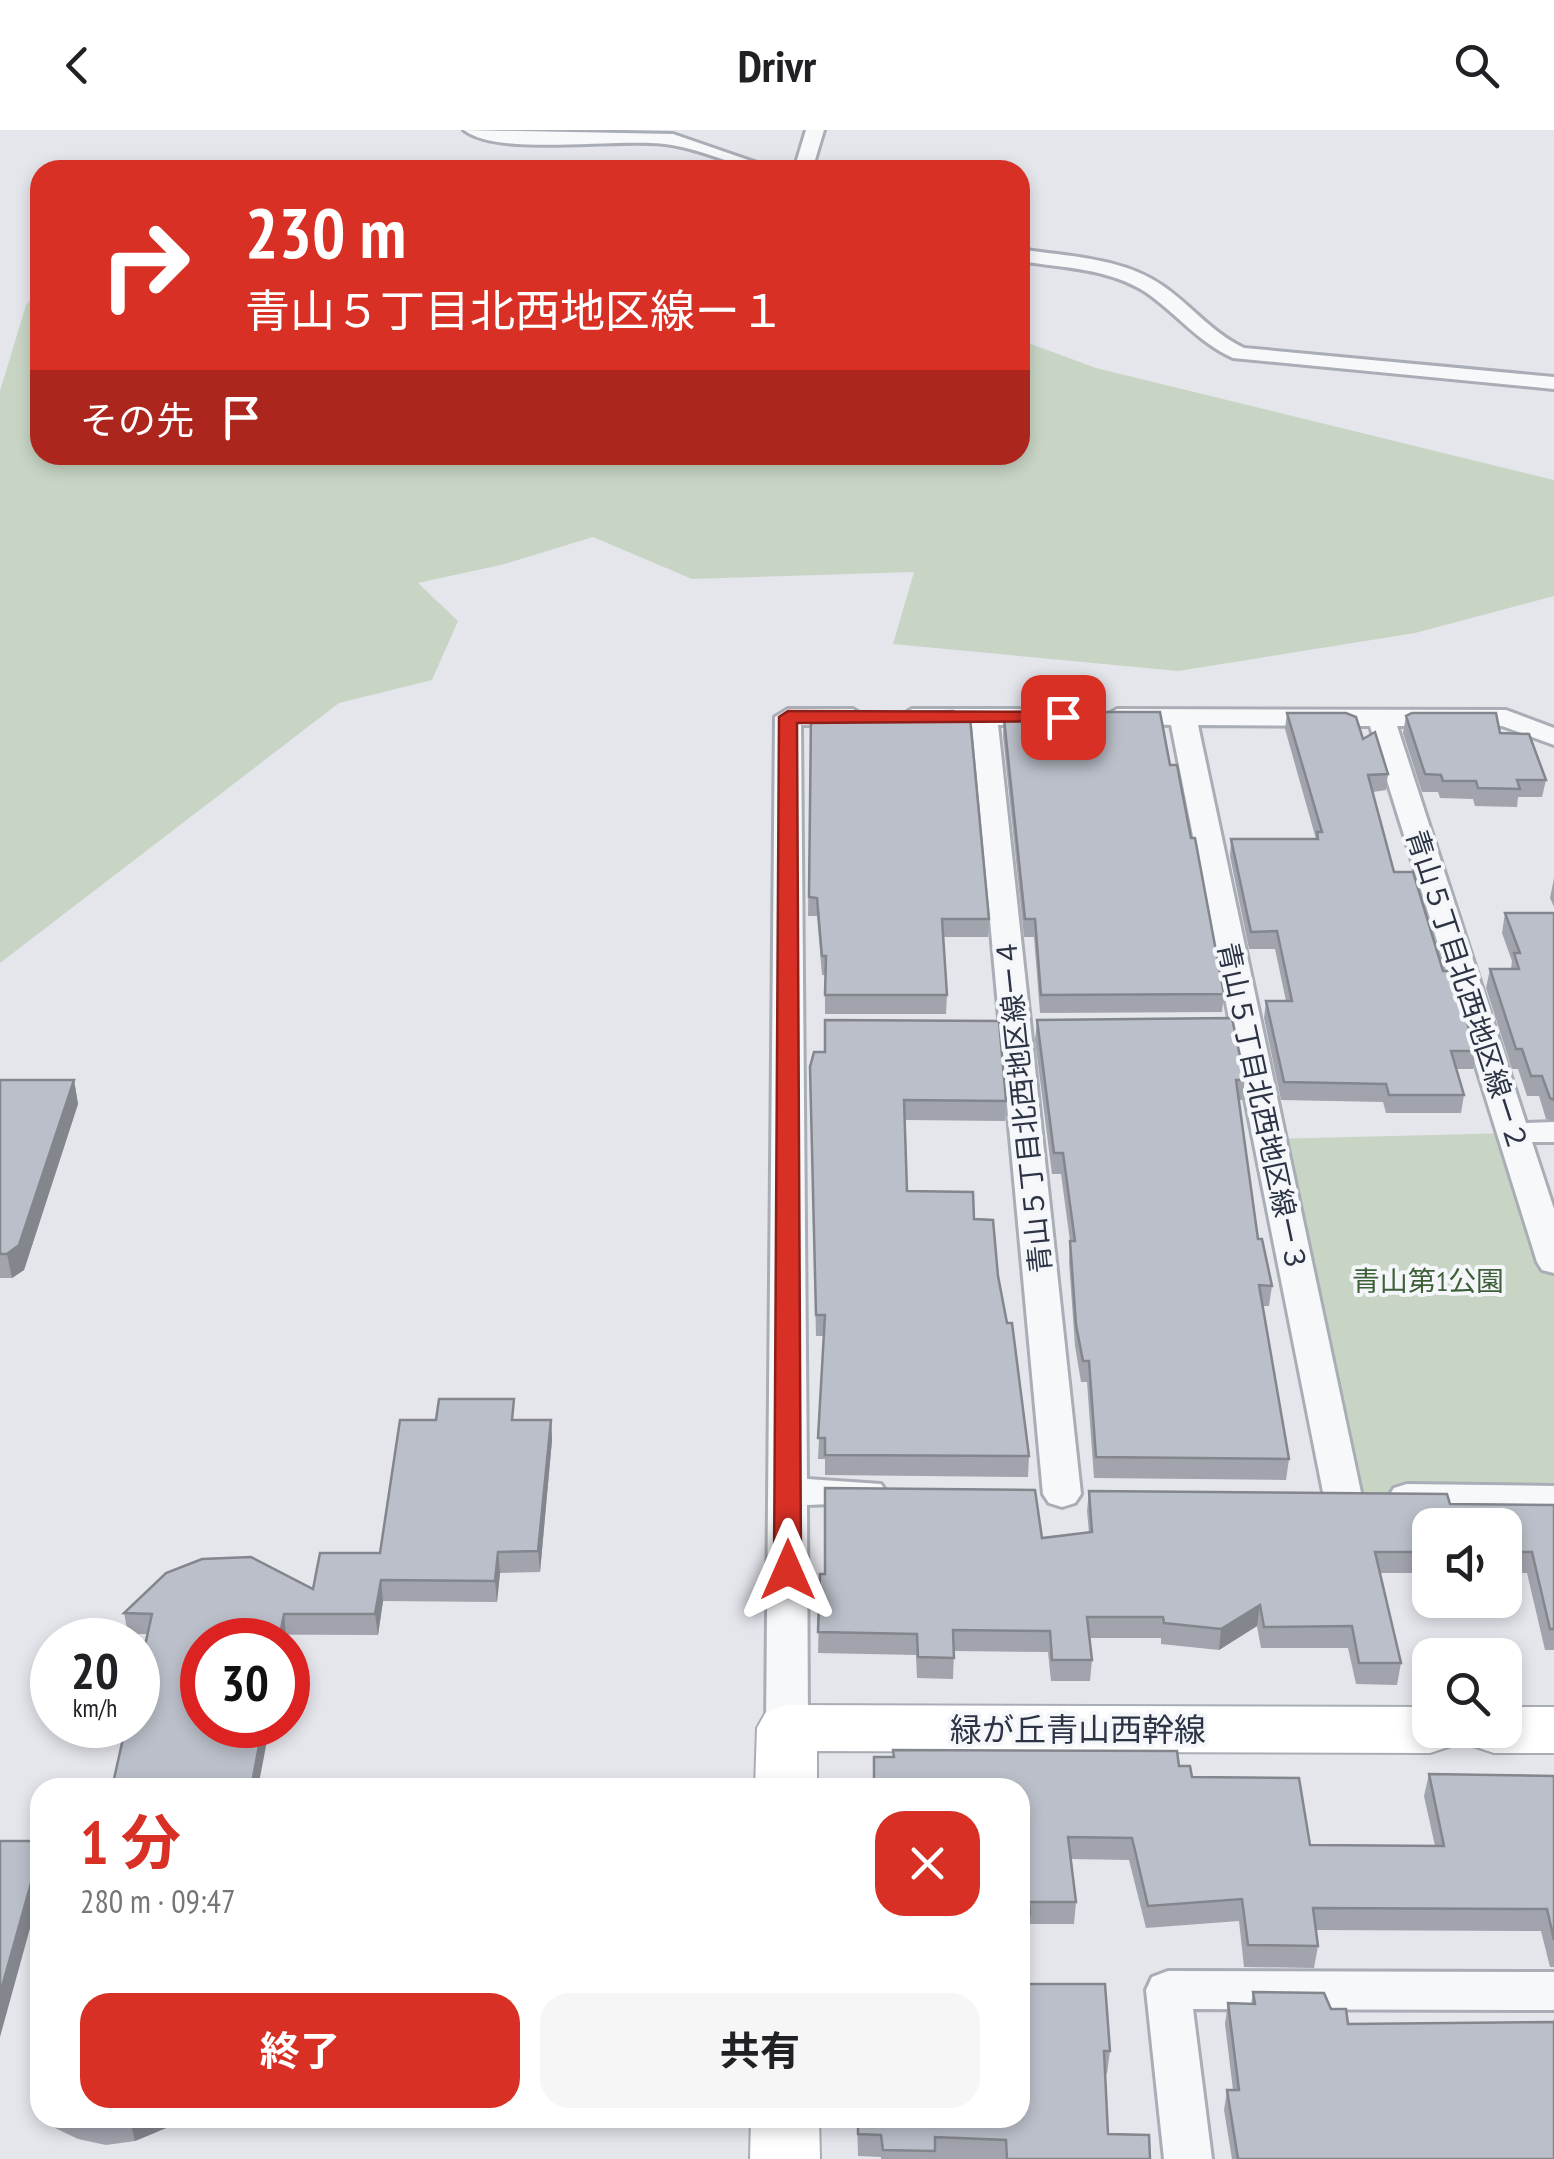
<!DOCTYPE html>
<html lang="ja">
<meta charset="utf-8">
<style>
body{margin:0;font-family:"PT Sans Narrow","Noto Sans JP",sans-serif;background:#f6f6f6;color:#202124;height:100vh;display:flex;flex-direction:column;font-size:38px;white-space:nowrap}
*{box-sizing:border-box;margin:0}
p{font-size:32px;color:#757577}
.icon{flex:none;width:55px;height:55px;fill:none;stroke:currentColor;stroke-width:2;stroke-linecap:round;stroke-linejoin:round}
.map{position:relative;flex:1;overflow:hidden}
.details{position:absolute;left:30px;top:1648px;width:1000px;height:350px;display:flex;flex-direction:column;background:#fff;border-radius:30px;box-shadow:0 5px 15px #0003}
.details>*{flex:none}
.guide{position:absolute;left:30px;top:30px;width:1000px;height:305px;border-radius:30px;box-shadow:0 5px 15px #0003;background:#d93025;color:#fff;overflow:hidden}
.fabs{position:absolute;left:1412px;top:1378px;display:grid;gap:20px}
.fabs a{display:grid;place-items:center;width:110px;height:110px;border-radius:20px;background:#fff;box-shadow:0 5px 15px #0003;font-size:50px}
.speed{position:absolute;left:30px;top:1488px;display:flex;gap:20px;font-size:50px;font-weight:700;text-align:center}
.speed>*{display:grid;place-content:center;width:130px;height:130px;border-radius:50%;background:#fff;box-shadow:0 5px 15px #0003;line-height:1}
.speed small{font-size:25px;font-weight:400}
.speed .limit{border:15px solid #d22;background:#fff;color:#111}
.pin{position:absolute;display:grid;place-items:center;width:85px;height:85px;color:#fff;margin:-42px;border-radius:20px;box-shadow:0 5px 15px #0006}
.me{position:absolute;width:110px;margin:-55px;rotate:0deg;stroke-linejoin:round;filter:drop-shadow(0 0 8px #0008)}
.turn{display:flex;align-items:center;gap:35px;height:210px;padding:0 50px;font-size:45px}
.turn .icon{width:130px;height:130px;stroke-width:2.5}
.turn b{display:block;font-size:70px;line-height:85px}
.then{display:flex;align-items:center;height:95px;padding:0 50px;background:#0003;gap:20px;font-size:38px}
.round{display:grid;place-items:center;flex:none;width:105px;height:105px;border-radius:30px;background:#f6f6f6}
.head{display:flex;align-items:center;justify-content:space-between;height:170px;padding:0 50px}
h1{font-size:60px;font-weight:700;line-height:75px;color:#d93025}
.primary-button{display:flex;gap:20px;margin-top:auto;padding:20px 50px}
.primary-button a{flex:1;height:115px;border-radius:30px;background:#d93025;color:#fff;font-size:40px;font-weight:700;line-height:115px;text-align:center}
.primary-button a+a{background:#f6f6f6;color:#202124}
header{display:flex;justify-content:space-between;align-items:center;height:130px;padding:0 50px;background:#fff;font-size:45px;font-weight:700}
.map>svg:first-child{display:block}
.green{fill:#c8d5c5}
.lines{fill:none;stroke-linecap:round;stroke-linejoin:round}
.street-casing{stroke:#a9adb6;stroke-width:6}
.secondary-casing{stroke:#a9adb6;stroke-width:4}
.street{fill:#f7f8fa;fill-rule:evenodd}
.secondary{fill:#fff;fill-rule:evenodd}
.wall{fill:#a1a4ad}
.shaded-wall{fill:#83868d}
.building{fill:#bbbfc9;stroke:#83868d;stroke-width:2.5}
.route{fill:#d93025;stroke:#8d1f18;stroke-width:2.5}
.labels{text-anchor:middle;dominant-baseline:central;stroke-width:8;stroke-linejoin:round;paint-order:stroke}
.street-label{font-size:28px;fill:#2b3344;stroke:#f4f6f9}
.park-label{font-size:28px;fill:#3e6039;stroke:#f4f6f9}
.near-street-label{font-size:32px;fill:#2b3344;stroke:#f4f6f9}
</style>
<header><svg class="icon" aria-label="back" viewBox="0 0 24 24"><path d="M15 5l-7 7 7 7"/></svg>Drivr<svg class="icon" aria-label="search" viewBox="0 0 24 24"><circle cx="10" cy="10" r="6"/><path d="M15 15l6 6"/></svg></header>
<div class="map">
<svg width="1554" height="2029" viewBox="0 0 1554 2029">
<rect width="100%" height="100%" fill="#e4e6ec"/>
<path class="green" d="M40,158v167h980v-115l76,28 458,112v116l-139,37 -237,38 -285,-27 21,-72 -222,7 -99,-42 -88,27 -87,19 40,38 -26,59 -93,23 -339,260v-572l26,-86z
M1513,1003l41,129v237l-211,-2 -73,-358z"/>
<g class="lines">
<defs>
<path id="street" d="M464,0l209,4 104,36c-38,0 -68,-19 -105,-25 -48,-9 -173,13 -208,-15z
M806,0h18l-12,40h-18z
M1020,119c48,8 102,8 143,37 29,20 49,47 81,62l310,29v12l-321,-31c-35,-16 -56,-44 -86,-65 -38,-25 -84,-25 -127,-32z
M788,579h65l13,8 -13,8h-52l6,754 74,5 6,9 -6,9 -74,3 1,223 -6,11 -15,5 -15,-5 -6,-11 9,-1011z
M912,579h146l13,8 -13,8h-60l83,769 -6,9 -13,4 -13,-4 -6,-9 -71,-769 -69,-2 -4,-6z
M1117,579l389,1 48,18v17l-52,-19h-105l129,397 28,-1v20h-22l22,67v64l-12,-3 -5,-8 -167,-536 -172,-1 164,772 -6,9 -13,4 -13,-4 -6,-9 -153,-772 -63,-2 -4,-6z
M1407,1354l147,2v26l-160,-6 -6,-9 6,-9z
M1168,1841l386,1v38l-361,-1 19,150h-48l-18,-169 6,-13z"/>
<path id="secondary" d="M787,1575l643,2v23h30l-9,16 -21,7 -613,-2v37h-62l2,-60 9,-16z
M1505,1577h49v46h-60l-21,-7 -9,-16h41z
M751,1988h68l1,41h-70z"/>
</defs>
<use href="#street" class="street-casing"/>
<use href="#secondary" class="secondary-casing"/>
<use href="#street" class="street"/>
<use href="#secondary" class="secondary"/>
</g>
<path class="wall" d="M1018,582l152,53 21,73 33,156 -2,18 -182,1 -6,-76h-10l-21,-201 1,-17 14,1z
M1287,583l76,26 25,35 -2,16 -13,2 21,80 49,99 33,80 -3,18h-17l8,26 -3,18h-75l-3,-11 -102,-2 -17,-82 2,-17h20l-11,-52h-26l-19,-93 1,-17h85l-31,-110z
M811,584l178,205 -1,18h-45l4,58 -1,19h-121v-39h-3l-5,-59h-9z
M1406,586l94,17 46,47 -4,17h-24l-1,10 -42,-1 -2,-7 -33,-1 -2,-6h-16l-19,-59z
M1554,748v29l-4,-9z
M1505,783h49v208l-8,-2 -7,-23h-12l-9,-27h-6l-26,-81 4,-19h21l1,-8 -10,-28z
M1037,890l208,60 -3,20h-3l19,139 14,47 -3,20h-6l26,153 -3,21 -192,-2 -7,-96h-6l-6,-36 -6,-84 1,-21 -9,-67h-9l-17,-134z
M0,950h74l4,24 -54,166 -12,8h-12z
M810,956l196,15 -1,20 -101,-1 3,71 67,28 24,57 31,180 -1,21 -203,-2v-16h-7l6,-123h-8z
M516,1290h35l1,20 -12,132 -40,1 -3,29 -114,-1 -5,34 -250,-1 -4,-21 189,-24 67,-36z
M1089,1361l361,13 104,1v145h-9l-18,-77h-22v-48h-75v48h-50l21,90 -4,22 -41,-1 -8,-36h-87l-4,-22 -38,24 -58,-6v-6h-71l2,22 -2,21h-39l-3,-29 -94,-1 -1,28 -36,-1 -1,-23 -98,-2 2,-79 222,-36 47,-5 -2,-22z
M874,1627l305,9 13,11 118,68 125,1 -11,-50 5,-22 125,1v192h-4l-9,-36 -225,-1 2,16 -4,22 -70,-1 -5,-46 -93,7 -17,-68 -58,-1 5,43 -2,22h-44l-1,12 -9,1v-149h-147z
M1020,1854l90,67 -3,23 -2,-1 3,61 42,25h-269v-2l-23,-1 -1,-38h163z
M1253,1862l78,17 17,15 205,-2 1,-4v141h-322l-8,-49 3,-20h6l-8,-66 3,-21 23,1z
M46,1988h144l-55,23 -29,4 -28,-6 -25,-12z"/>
<path class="shaded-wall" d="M74,950l4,24 -54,166 -12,8 -5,-24z
M551,1290l1,20 -12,132 -2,-21z
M498,1422l2,21 -3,29 -2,-21z
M381,1450l2,21 -5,34 -3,-21z
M1260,1475l-3,21 -38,24 2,-21z
M284,1484l2,21v5h-7z
M263,1595h7l-12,63h-7z
M40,1721v41l-40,145v-43z
M136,1988h54l-55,23 -5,-21z"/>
<path class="building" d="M953,581v6l17,1 19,201h-47l5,76h-122l1,-39h-4l-5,-58 -8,-1 2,-183z
M1018,582h142l10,53h7l14,73h4l29,156 -183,1 -6,-76h-10l-21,-200 15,1z
M1287,583h59l10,4 7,22 12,-7 13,42 -20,1 26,97h19l30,99h8l25,80h-25l13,44h-75l-3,-11 -102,-2 -18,-81h26l-15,-70 -26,1 -20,-93h87l-1,-7h5z
M1412,583h84l4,20 29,1 17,46h-29l3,9 -42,-1 -2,-7h-33l-2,-6 -16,-1 -19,-58z
M1505,783h49v187l-4,-2 -8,-22h-11l-9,-27h-6l-26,-80h29l-5,-16h6z
M1232,888l13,62h-9l22,159h4l10,47 -13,-1 30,174 -193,-2 -7,-96h-6l-7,-36 -6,-84h5l-12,-88h-9l-17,-133z
M825,890l174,1 7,80 -102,-1 3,91 66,1 1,27 19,1 5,56 9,47h5l17,133 -204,-1v-17h-7l7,-123h-9l-6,-248 4,-15h11z
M0,950h74l-55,165 -12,9h-7z
M439,1269h75l-2,21h39l-13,131 -40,1 -3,29 -114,-1 -6,34h-91l-5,26h-77v85h61l-12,63h-139l14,-63h12v-48l14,-63 -28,-1 42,-40 36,-14 49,-2 62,32 7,-36h60l20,-133h36z
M825,1358l210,2 7,48 50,-6 -3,-41 358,3 3,10 104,1v124h-4l-18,-77h-27v-27h-75v27h-55l26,111h-42l-7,-37 -88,1 -4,-22 -39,24 -57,-6 -1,-6h-76l5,43h-40l-2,-29 -97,-1 1,28 -36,-1 -1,-23 -99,-2 2,-58h5z
M893,1620l284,1 2,15h11l2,11 107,1 11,67 134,1 -15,-72 125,2v164l-7,-31 -234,-1 5,38 -70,-1 -6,-46 -94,7 -16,-68 -64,-1 8,65h-47l1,12h-10v-126h-146v-31h20z
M0,1711h40v10l-40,143z
M1020,1854h85l5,67h-6l4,83 41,1 1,24h-143l-1,-19 -71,-3v14l-52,-1 -2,-15 -23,-1v-16h162z
M1253,1862l71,1 7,16h15l2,15 206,-2v137h-316l-11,-69h12l-11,-87 27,1z
M71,1988h65l-6,2 -29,4z"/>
<path class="route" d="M1063,582l9,5 -2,4 -273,2 4,847 -4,7h-19l-4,-7 5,-853 9,-6z"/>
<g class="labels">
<g class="street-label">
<text transform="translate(1468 860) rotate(72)">青山５丁目北西地区線ー２</text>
<text transform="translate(1023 976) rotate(-96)">青山５丁目北西地区線ー４</text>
<text transform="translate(1263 977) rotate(78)">青山５丁目北西地区線ー３</text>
</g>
<g class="park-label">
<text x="1428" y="1150">青山第1公園</text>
</g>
<g class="near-street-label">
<text x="1078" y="1599">緑が丘青山西幹線</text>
</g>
</g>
</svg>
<div class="fabs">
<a><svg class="icon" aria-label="sound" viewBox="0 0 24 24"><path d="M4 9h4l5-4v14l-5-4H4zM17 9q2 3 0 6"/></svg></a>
<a><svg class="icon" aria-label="search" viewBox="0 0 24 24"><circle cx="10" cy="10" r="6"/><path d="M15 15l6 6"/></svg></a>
</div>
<div class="speed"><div>20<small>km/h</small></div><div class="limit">30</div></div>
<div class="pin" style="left:1063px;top:587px;background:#d93025"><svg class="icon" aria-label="arrive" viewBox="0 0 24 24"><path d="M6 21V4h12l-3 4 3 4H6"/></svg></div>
<svg class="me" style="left:788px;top:1440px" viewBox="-20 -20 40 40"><path d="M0-17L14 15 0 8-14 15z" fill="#d93025" stroke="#fff" stroke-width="4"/></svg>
<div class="guide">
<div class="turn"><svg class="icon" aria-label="right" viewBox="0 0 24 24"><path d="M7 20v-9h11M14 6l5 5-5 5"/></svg><div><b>230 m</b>青山５丁目北西地区線ー１</div></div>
<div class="then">その先<svg class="icon" aria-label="arrive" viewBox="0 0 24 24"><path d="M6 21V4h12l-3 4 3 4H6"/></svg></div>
</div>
<section class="details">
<div class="head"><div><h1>1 分</h1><p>280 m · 09:47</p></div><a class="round" style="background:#d93025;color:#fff"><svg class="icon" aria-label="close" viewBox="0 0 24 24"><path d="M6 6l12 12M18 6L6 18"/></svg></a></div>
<div class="primary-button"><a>終了</a><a>共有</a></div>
</section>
</div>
